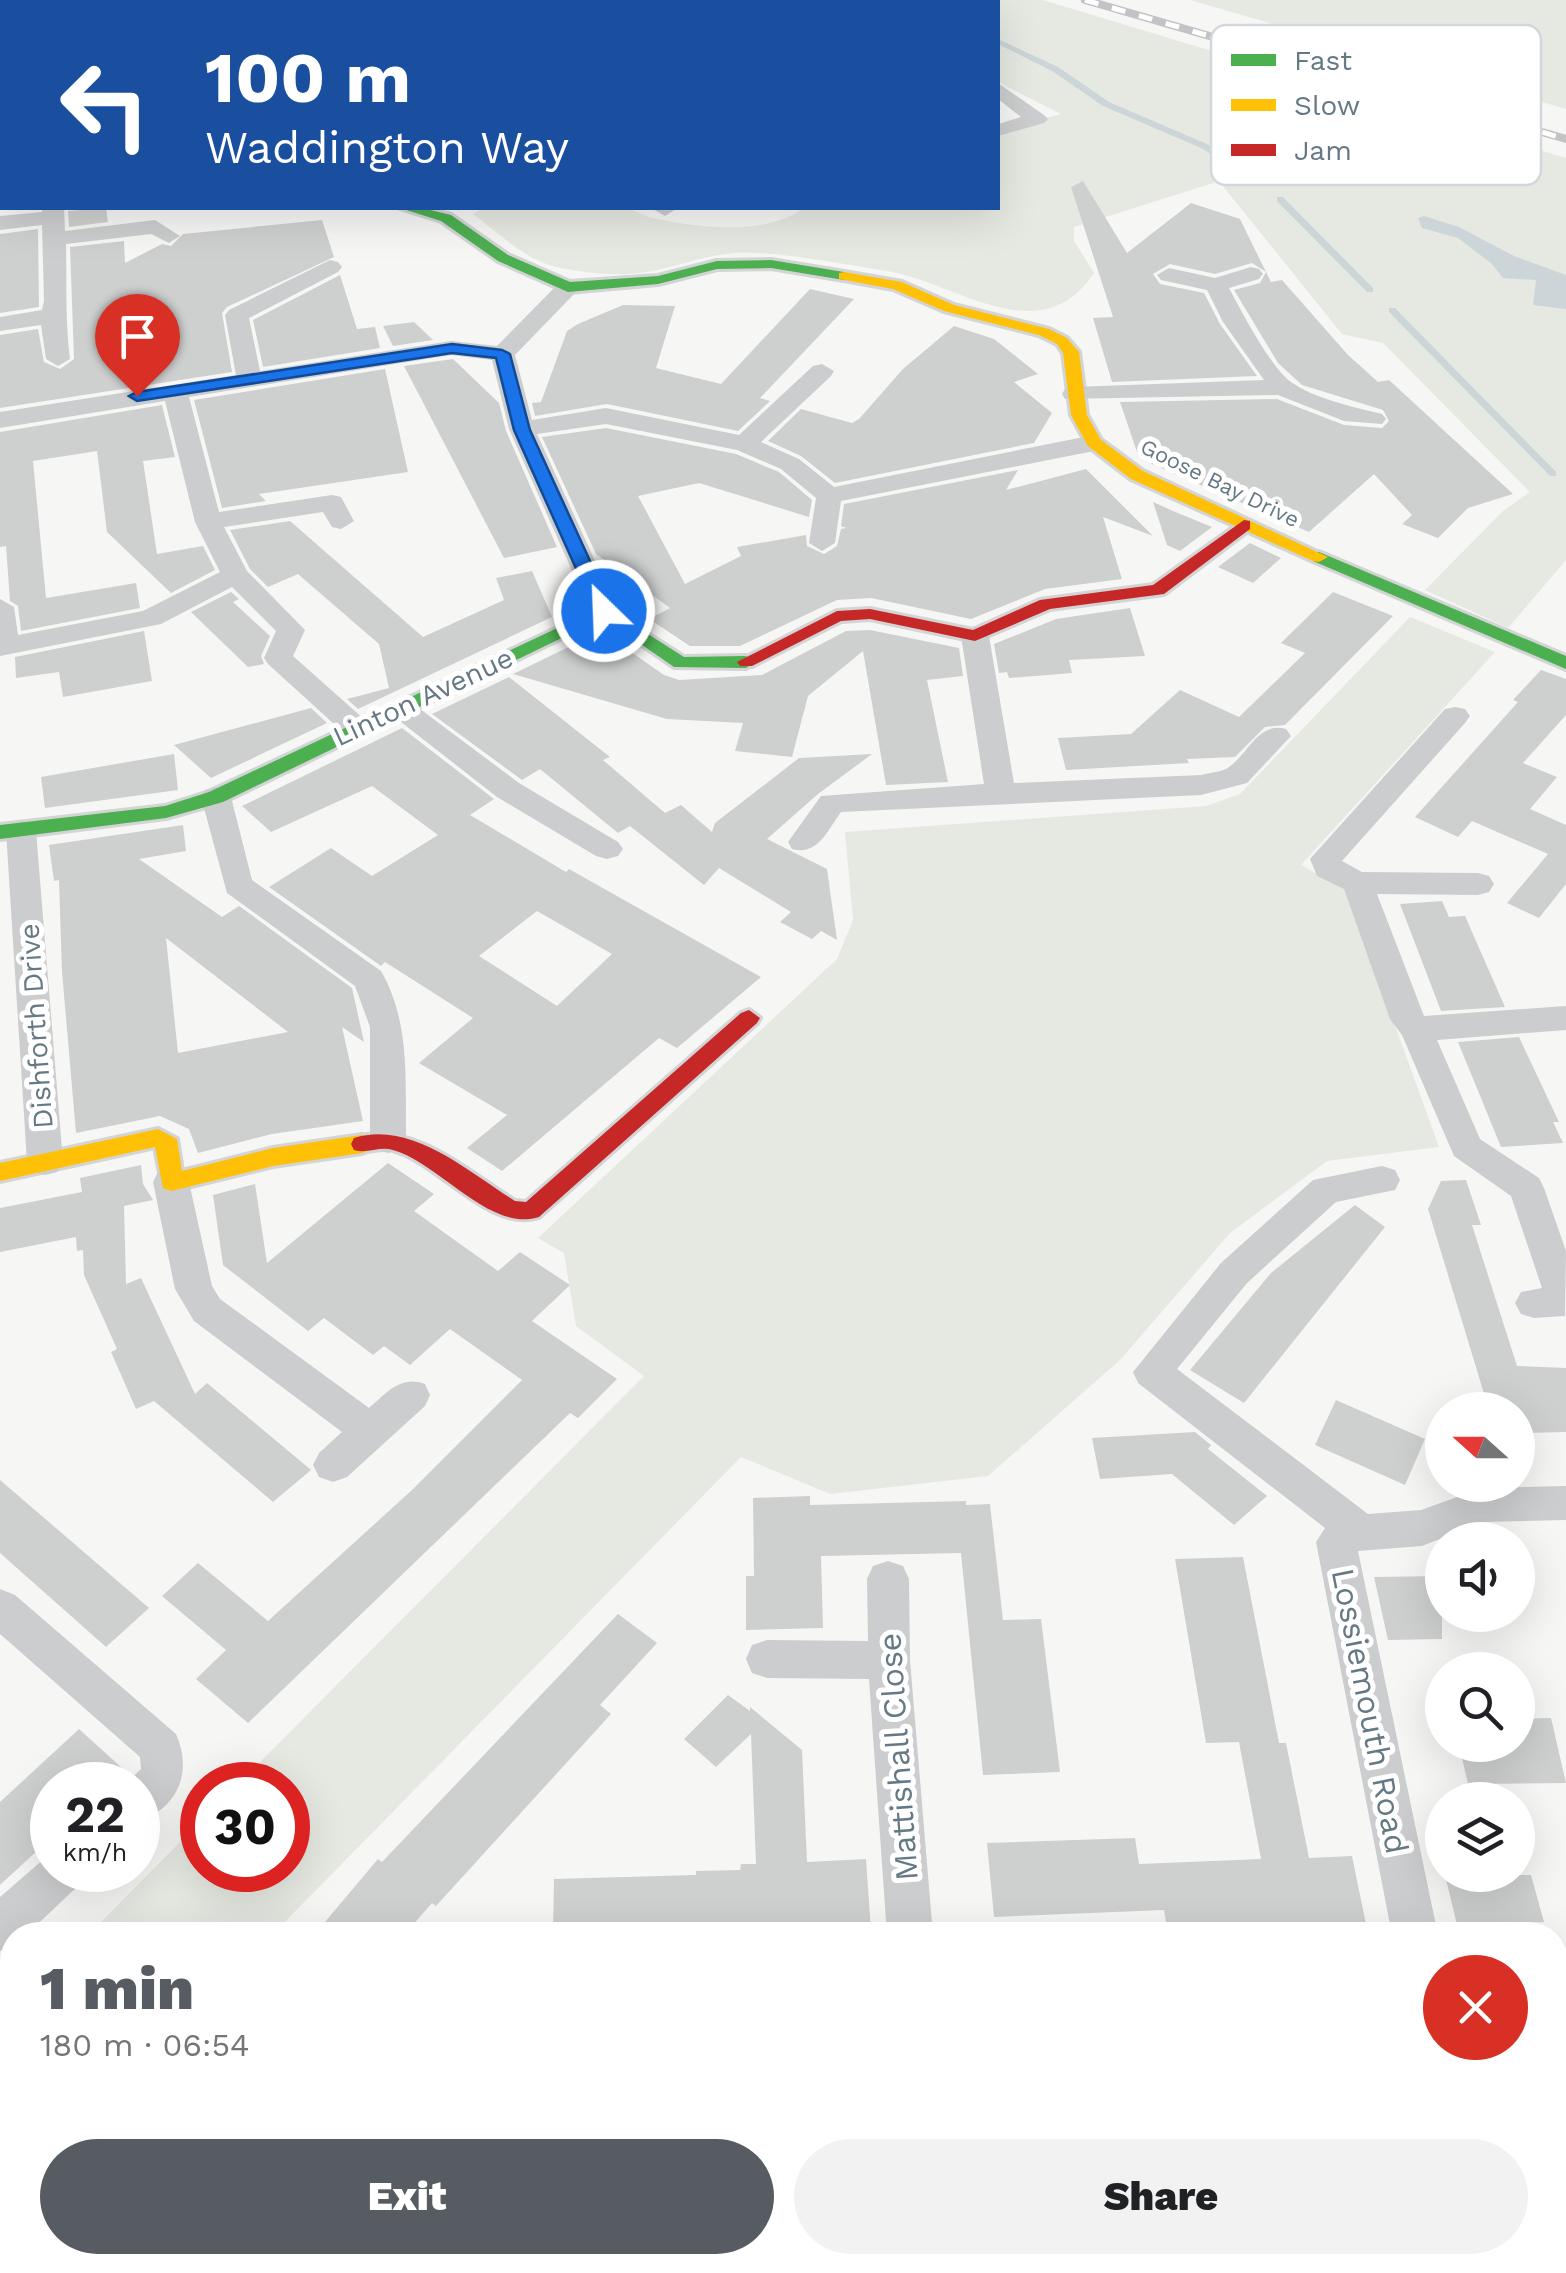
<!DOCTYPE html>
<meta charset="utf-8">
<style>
body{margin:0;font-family:"Work Sans",sans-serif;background:#f2f2f2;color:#202124;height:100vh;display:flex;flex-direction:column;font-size:38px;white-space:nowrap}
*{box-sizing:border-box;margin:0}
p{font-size:32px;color:#757577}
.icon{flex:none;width:55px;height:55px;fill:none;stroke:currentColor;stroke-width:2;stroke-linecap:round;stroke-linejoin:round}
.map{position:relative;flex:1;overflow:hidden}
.panel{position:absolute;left:0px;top:1922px;width:1568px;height:352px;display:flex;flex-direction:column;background:#fff;border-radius:40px 40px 0 0;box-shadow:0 10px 40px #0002}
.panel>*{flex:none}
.banner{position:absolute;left:0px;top:0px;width:1000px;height:210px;box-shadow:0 10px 40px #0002;background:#1a4fa0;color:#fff;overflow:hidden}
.needle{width:65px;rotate:291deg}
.controls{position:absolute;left:1425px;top:1392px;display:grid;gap:20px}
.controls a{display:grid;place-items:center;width:110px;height:110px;border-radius:50%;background:#fff;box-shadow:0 10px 40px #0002;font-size:50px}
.speed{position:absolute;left:30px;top:1762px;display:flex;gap:20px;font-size:50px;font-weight:700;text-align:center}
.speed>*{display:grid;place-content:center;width:130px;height:130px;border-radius:50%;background:#fff;box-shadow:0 10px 40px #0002;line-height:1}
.speed small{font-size:25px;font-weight:400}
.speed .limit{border:15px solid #d22;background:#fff;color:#111}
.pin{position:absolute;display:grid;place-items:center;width:85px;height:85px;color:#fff;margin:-102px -42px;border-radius:50% 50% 50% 0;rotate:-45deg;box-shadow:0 0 10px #0007}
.pin .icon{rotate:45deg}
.me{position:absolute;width:110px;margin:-55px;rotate:336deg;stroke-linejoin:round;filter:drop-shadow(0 0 8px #0008)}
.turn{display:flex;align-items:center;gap:35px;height:210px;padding:0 40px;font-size:45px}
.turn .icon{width:130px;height:130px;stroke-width:2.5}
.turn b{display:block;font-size:70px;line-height:85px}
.round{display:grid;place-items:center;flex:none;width:105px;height:105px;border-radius:52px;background:#f2f2f2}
.summary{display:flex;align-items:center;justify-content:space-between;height:170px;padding:0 40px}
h1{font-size:60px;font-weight:800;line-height:75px;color:#565c61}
.primary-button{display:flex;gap:20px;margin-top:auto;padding:20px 40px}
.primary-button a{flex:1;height:115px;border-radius:60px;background:#565c61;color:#fff;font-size:40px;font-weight:800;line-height:115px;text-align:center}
.primary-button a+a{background:#f2f2f2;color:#202124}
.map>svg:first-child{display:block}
.green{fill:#e6e9e2}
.water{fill:#ccd5d7}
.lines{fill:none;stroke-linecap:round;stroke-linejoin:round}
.stream{fill:#ccd5d7;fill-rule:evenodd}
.building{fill:#ced0d0;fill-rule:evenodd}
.fast-casing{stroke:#d3d4d5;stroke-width:6}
.slow-casing{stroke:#d3d4d5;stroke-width:6}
.jam-casing{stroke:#d3d4d5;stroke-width:6}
.street{fill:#cccdce;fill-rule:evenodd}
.fast{fill:#4caf50;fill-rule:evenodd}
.slow{fill:#ffc107;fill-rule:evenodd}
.jam{fill:#c62828;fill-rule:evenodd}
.rail-casing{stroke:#c1c3c4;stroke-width:8}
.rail{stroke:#fff;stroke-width:5;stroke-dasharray:14;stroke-linecap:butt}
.route{fill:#1a73e8;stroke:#114b97;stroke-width:2.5}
.labels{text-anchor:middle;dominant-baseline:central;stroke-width:10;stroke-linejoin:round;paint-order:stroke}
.far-street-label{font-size:22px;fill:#657985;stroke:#fff}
.street-label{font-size:28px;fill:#657985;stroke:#fff}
.near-street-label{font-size:32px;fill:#657985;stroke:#fff}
.key{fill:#fff;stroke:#d1d7da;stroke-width:2.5}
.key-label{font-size:28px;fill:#657985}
</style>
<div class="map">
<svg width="1566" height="2273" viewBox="0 0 1566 2273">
<rect width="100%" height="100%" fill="#f6f6f4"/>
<path class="green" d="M584,0h459l523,158v402l-58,68 -83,-38 78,-79 27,-19 -147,-149 -41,-9 -120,-149 4,-6 -152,48v14l20,32c-54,81 -138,9 -207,-2 -44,-7 -109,-20 -151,-18 -32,2 -59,14 -89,19 -30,5 -62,1 -91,-5 -30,-7 -59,-35 -83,-53l10,-6c45,0 96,-7 141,0 10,1 19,8 29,10 44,10 113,18 151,-10h194v-77l63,-17 -63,-32v-80z
M1190,0h376v109z
M1410,617l85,35 -194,213 45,25 93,257 -112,14 -97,72 -110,127 -132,116 -158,18 -89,-37 -469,478h-184l114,-115v50h86v-85h-51l407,-409 -68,-50 -12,-73 -26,-15 299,-279 16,-39 -8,-88 361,-26 34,-12z
M12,2010v189l-12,12v-188z"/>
<path class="water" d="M1424,216l35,11 55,29 52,19v34l-33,-4 3,-25 -33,-2 -11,-14 -34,-26 -36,-10 -4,-10z"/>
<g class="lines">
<path class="stream" d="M852,0h13l3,2h-11z
M998,39l60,28 51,35 98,42 55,34 -7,2 -54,-32 -98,-42 -51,-35 -54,-27z
M1277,197h6l90,91v4h-6l-90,-91z
M1389,308h6l161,164v4h-6l-161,-164z"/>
</g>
<path class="building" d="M1083,181l44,72 64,-50 49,16 26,53 -14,-9 -37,11 -45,-10 -17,10 7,10 44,9 16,31 37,52 -145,6 -19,-64 20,-1 -42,-130z
M106,208l2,14 -39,5 -1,-16z
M322,220l12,37 -107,50 -5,6 10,59 -232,36v-73l38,-6 6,33 16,7 14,-10 -4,-112 54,-6 1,22 37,-19 9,2 12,-12z
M38,229l1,78 -39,6v-79z
M1266,272l5,10 11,-2 66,75 30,27 11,-2 124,114 -45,14 -30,30 -36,-14 10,-9 -38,-41 -65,58 -157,-68 -15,-12 -17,-50 157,-3 67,26 38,3 7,-7 -6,-11 -81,-25 -24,-22 -44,-73 26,-7z
M340,275l17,54 18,-2 5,21 -117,19 -10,-47z
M810,289l44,10 -94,99 10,3 -32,30 -131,-27 -72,12 -3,-13 9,-1 26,-71 11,-7 45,-19 52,1 -19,62 65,16z
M414,322l19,18 -40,6 -10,-20z
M954,326l40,13 44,35 -24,8 38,31 -18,30 -199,40 -34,-27 -33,-15 33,-32 51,14 7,-4 44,-50z
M453,359l46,44 7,28 51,116 -53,11 -100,-192z
M385,369l23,103 -149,22 7,7 -44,7 -28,-108z
M162,405l13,52 -32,4 14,93 46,-8 12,24 -44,23 -64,-61 -10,-81 -64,10 13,137 90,-15 4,25 -119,23 -3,-25 -8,-5 -4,-55 -6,1v-115z
M606,428l130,26 43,18 33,28 -3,17 -110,-34 -61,13 47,88 56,-28 -4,-9 69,-12 1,11 17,8 13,-8 4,-17 5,-1 -5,-2 3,-22 174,-34 -12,20 80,-21 67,67 -50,-19 19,62 -77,10 -74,30 -100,-21 -34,2 -97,46h-50l-41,-27 21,-11 -74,-54 -54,-117z
M1153,502l20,9 39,16 -32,24 -13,-6z
M290,521l133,116 81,-37 -8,-22 36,-7 20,46 -194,92 -11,-10 42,-11 -10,-44 -81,-70 -30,13 -18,-18 -20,-39z
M1250,543l31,15 -28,25 -35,-16z
M231,592l8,7 -6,3 37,34 -9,20 3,8 -16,3 -57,-55z
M1333,592l60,24 -108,109 -20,2 -30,30 -48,2 2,4 -123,7 -8,-32 73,-4 49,-44 59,27 66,-64 -24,-10z
M1130,608l15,48 -76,4 3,13 -63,5 -2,-6 -8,1 -5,-29 62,-25z
M870,630l89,18 4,28 -36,4 21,102 -62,3 -23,-134 -55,45 -16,61 -57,-6 8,-28 -76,-4 -154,-45 68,-33 11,7 19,-10 53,37 15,5 83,-5 84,-44z
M144,631l8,50 -89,16 -4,-25 -43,6 -1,-21z
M1541,670l25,9v36l-43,48 34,14 -27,32 36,16v59l-27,34 -32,-15 41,-49 -76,-33 -14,16 -43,-20 103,-115 -5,-2z
M509,677l101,80 -7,3 62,53 16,-8 31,27 3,-9 84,-65 73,-4 -54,40 -51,45 60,30 10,71 -16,-9 -9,8 -32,-17 11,-10 -72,-44 -15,17 -74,-59 -12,7 -78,-64 -18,11 -90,-66z
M311,708l16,15 -116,55 -37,-33z
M402,728l92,71 -24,16 96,57 3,-3 192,108 -84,71 -18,-10 -157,133 -35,-23 40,-33 -88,-52 54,-45 -88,-56 -4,4 -112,-79 62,-39 41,28 66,-41 -66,-49 -101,46 -29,-26zM537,911l75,43 -55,52 -78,-50z
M174,754l4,36 -133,18 -4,-31z
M183,825l3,26 -47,8 83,58 17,-11 113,82 12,54 -22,-15 21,94 -91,13 -74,19 -9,-24 -29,-13 -84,17 -14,-161 -3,-92 -5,1 -5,-36zM166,938l122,94 -110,21z
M1442,901l7,16 16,-1 40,91 -64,4 -41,-107z
M1519,1037l40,85h-6l10,21 -62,4 -43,-105z
M388,1163l46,31 -20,17 84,60 22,-19 50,33 -38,36 85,58 -39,39 -8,-5 -322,310 -52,-44 30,-29 -64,-54 36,-33 70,58 144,-131 110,-110 -72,-51 -40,36 -26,-19 -11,9 -49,-37 -16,13 -85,-66 -10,-70 42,-11 12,79z
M141,1165l2,19 10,16 -29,6 2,78 15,-6 54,116 12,-11 104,87 -38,32 -119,-101 -18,8 -25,-57 6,-3 -33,-74 -1,-25 -6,1 -1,-14 -76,15v-44l82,-16 -2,-14z
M1466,1180l15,45h-9l45,141 49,2v64l-48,1v-23h-29l-61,-201 13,-28z
M1355,1205l30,22 -141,176 -54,-33 81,-97z
M1336,1400l89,39 -20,46 -90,-40z
M1195,1432l16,13 -3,4 59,47 -33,29 -62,-51 -72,5 -8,-41z
M0,1480l149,128 -43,39 -106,-94z
M810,1496v9l156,-4v4l24,-1 13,116 38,-1 19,153 -77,3 -22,-222 -140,3 2,72 -77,2v-54h8l-1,-78z
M1243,1557l36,186h7l23,115 43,-2 15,73 -199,6 -4,-25 -170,7 -7,-74 148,-5 4,26 122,-5 -22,-117 -33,1 -31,-184z
M1442,1576v63l-54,1 -14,-63z
M618,1614l39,29 -57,62 11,9 -175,192 -4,-3 -28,32h-90l64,-76 4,3z
M728,1695l22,16v-4l52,43 5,112 59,-3 5,72 -100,4 -218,-3 1,-53 142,-4v-4l44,-1 1,-6h15l-5,-130 -35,33 -32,-28z
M1551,1718l15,65 -98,1 -9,-39h59v-26z
M79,1729l44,40 -17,16h-54v52l-52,48v-83z
M1445,1875h86l13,47 -87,3z"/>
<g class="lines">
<defs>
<path id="fast" d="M400,208h22l29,7 57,40 62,27 88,-6 59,-15 54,-1 73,12 7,4 -7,4 -73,-12 -54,1 -59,15 -90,8 -70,-31 -57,-40z
M1319,552l247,104v13l-253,-108v-8z
M604,606l80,51 62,-1 9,6 -9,6 -72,-1 -71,-49 -380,184 -57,16 -166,21v-14l165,-19 44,-14z"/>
<path id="slow" d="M844,272l58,10 52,23 95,24 18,9 12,14 8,63 14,25 42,31 185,86 -9,5 -6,-1 -182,-82 -43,-33 -17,-31 -8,-62 -6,-9 -18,-9 -95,-24 -51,-22 -54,-10v-6z
M158,1129l19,10 5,32 91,-23 89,-13 8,3 3,6 -3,6 -8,3 -89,13 -102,25 -8,-3 -8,-41 -155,34v-18z"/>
<path id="jam" d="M1244,520l6,1v8l-86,65 -114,15 -75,32 -105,-22 -29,2 -89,45h-12l-3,-4 100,-51 33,-2 103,21 67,-30 113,-15z
M749,1010l11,8 -3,5 -218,194c-49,16 -101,-55 -146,-67 -13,-4 -26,4 -39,0l-3,-6 3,-6c58,-18 114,34 161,63l11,1 215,-189z"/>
</defs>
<use href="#fast" class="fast-casing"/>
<use href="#slow" class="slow-casing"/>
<use href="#jam" class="jam-casing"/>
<path class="street" d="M94,0h22l2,2h-22z
M262,0h20v2h-19z
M998,83l46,32 4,4 -4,4 -46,13v-12l23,-7 -23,-18z
M0,166l2,1v13h-2z
M42,208h22l1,23 90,-11 25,16 -11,7 -18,-9 -85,10c1,40 -1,76 4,115l-12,7 -12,-7 -5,-34 -41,6v-14l42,-7 2,-9 -2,-76 -42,5v-14l42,-4z
M651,208h24l1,1 -11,7z
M330,260l8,2 4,5 -4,5 -89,46 11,53 191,-30 46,5 63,-64 8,-2 12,7 -4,5 -61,63 17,65 74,-12 133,27 74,-69 9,-2 12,7 -3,5 -70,66 38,17 35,28 260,-52 13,8 -13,8 -253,50 -6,42 -13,8 -13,-8 7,-45 -35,-29 -44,-19 -131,-26 -69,10 81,177 -14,8 -14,-8 -81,-182 -17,-69 -41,-5 -262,42 30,115 113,-17 9,2 13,24 -13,8 -9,-2 -9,-15 -99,15 23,44 58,59 -12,26 72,64 5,7 -5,7h-20l-77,-70 -4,-6 12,-27 -44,-44 -71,37 -161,32v-57l14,8 4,28 125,-24 77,-39 -25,-50 -30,-121 -165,27v-16l236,-37 -11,-60 4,-5z
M1251,267l8,2 4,5 -4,5 -30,9c12,23 43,81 62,94 24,17 63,25 91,32l4,5 -4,5 -38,-3 -66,-26 -213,4 -3,-5 3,-5 9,-2 190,-7 -41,-58 -16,-32 -46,-10 -4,-5 12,-7 46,10z
M975,627l10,3 4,6 25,147 187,-8c7,-2 18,-3 25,-6 22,-13 31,-48 60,-40l5,7 -44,47 -46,12 -360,17c-14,19 -23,44 -49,37l-4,-7 33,-46 163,-12 -23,-148 4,-6z
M402,700l10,3 107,80 99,59 5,7 -5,7 -11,3 -11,-3 -99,-59 -105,-82 -5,-6 5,-6z
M1455,707l10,2 5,7 -5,7 -123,138 20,11 116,1 11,3 5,8 -5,8 -11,3 -101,-1 47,122 142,-10v24l-129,10 43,99 59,39 5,10 22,63 -1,65 -31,2 -13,-4 -6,-11 6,-11 21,-4 -31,-92 -57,-40 -52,-121 -12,-16 -46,-130 -27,-13 -7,-17 135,-150z
M216,787l11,3 4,7 21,83 129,91c30,52 24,111 25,169l-6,9 -12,4 -12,-4 -6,-9v-113l-15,-41 -128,-93 -26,-96 4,-7z
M21,821l11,3 4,7 27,331 -6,10 -12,3 -12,-3 -6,-10 -21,-331 4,-7z
M1382,1166l13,4 5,10 -5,10 -59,12 -89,81 -70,86 191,145 53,-4 61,-22 84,-2v34l-83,2 -61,24 -64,5 80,384h-46l-76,-393 9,-14 -187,-145 -5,-11 88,-109 92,-83z
M171,1168l13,4 5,10 23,104 8,13 149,109c18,-15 31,-33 56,-24l5,11 -5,11 -78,71 -14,5 -14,-5 -6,-12 6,-12 23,-21 -148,-111 -19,-32 -22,-107 5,-10z
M888,1561l15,5 6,13 1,81 23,275h-46l-18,-256 -102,-1 -15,-5 -6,-14 6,-14 15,-5 101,1 -1,-62 6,-13z
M0,1589l15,6 161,139c17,38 2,74 -38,88v-37h-14l17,-16 -1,-12 -140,-123z
M52,1852v18h34l-7,15 -53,50h-14v11l-12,5v-54z
M1566,1953v46l-11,1v-46z
M162,2262h57l4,11h-57z
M562,2262h52l-4,11h-52z
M1304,2262h50l-2,11h-50z"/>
<use href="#fast" class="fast"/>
<use href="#slow" class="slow"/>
<use href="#jam" class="jam"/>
<defs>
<path id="rail" d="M1085,0l481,139"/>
</defs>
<use href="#rail" class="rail-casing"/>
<use href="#rail" class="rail"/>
</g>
<path class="route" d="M452,344l50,6 8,4 20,76 83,181 -3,4h-13l-2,-4 -81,-181 -18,-72 -44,-5 -315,48 -8,-5 8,-4z"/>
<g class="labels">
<g class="far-street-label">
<text transform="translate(1220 483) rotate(26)">Goose Bay Drive</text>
</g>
<g class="street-label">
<text transform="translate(423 697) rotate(-25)">Linton Avenue</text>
<text transform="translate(36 1026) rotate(-94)">Dishforth Drive</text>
</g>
<g class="near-street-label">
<text transform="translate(1370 1711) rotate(79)">Lossiemouth Road</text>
<text transform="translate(898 1757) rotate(-94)">Mattishall Close</text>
</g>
</g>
<rect x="1211" y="25" width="330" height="160" rx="15" class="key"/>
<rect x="1231" y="54" width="45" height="12" fill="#4caf50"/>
<rect x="1231" y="99" width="45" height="12" fill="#ffc107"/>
<rect x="1231" y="144" width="45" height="12" fill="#c62828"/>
<g class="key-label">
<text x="1294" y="70">Fast</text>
<text x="1294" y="115">Slow</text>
<text x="1294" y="160">Jam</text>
</g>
</svg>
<div class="controls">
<a><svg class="needle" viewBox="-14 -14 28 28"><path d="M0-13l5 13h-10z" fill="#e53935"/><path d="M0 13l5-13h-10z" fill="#757577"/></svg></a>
<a><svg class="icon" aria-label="sound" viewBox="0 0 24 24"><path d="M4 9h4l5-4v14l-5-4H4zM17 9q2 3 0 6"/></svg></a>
<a><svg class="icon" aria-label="search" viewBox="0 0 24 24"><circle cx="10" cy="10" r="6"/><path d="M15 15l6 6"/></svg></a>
<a><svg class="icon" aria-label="layers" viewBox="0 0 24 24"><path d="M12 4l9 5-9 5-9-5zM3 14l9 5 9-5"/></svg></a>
</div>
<div class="speed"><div>22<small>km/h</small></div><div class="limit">30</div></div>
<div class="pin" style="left:137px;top:396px;background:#d93025"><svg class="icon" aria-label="arrive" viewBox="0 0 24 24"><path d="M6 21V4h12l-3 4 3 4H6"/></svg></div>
<svg class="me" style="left:604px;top:611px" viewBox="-20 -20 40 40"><circle r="17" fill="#1a73e8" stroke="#fff" stroke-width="3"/><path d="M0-11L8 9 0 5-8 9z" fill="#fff"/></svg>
<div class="banner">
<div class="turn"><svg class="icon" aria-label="left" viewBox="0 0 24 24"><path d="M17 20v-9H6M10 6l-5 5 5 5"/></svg><div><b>100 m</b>Waddington Way</div></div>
</div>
<section class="panel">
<div class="summary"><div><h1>1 min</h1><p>180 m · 06:54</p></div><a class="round" style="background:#d93025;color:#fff"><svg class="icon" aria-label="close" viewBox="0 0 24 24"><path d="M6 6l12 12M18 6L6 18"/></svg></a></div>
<div class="primary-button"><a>Exit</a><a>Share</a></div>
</section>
</div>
